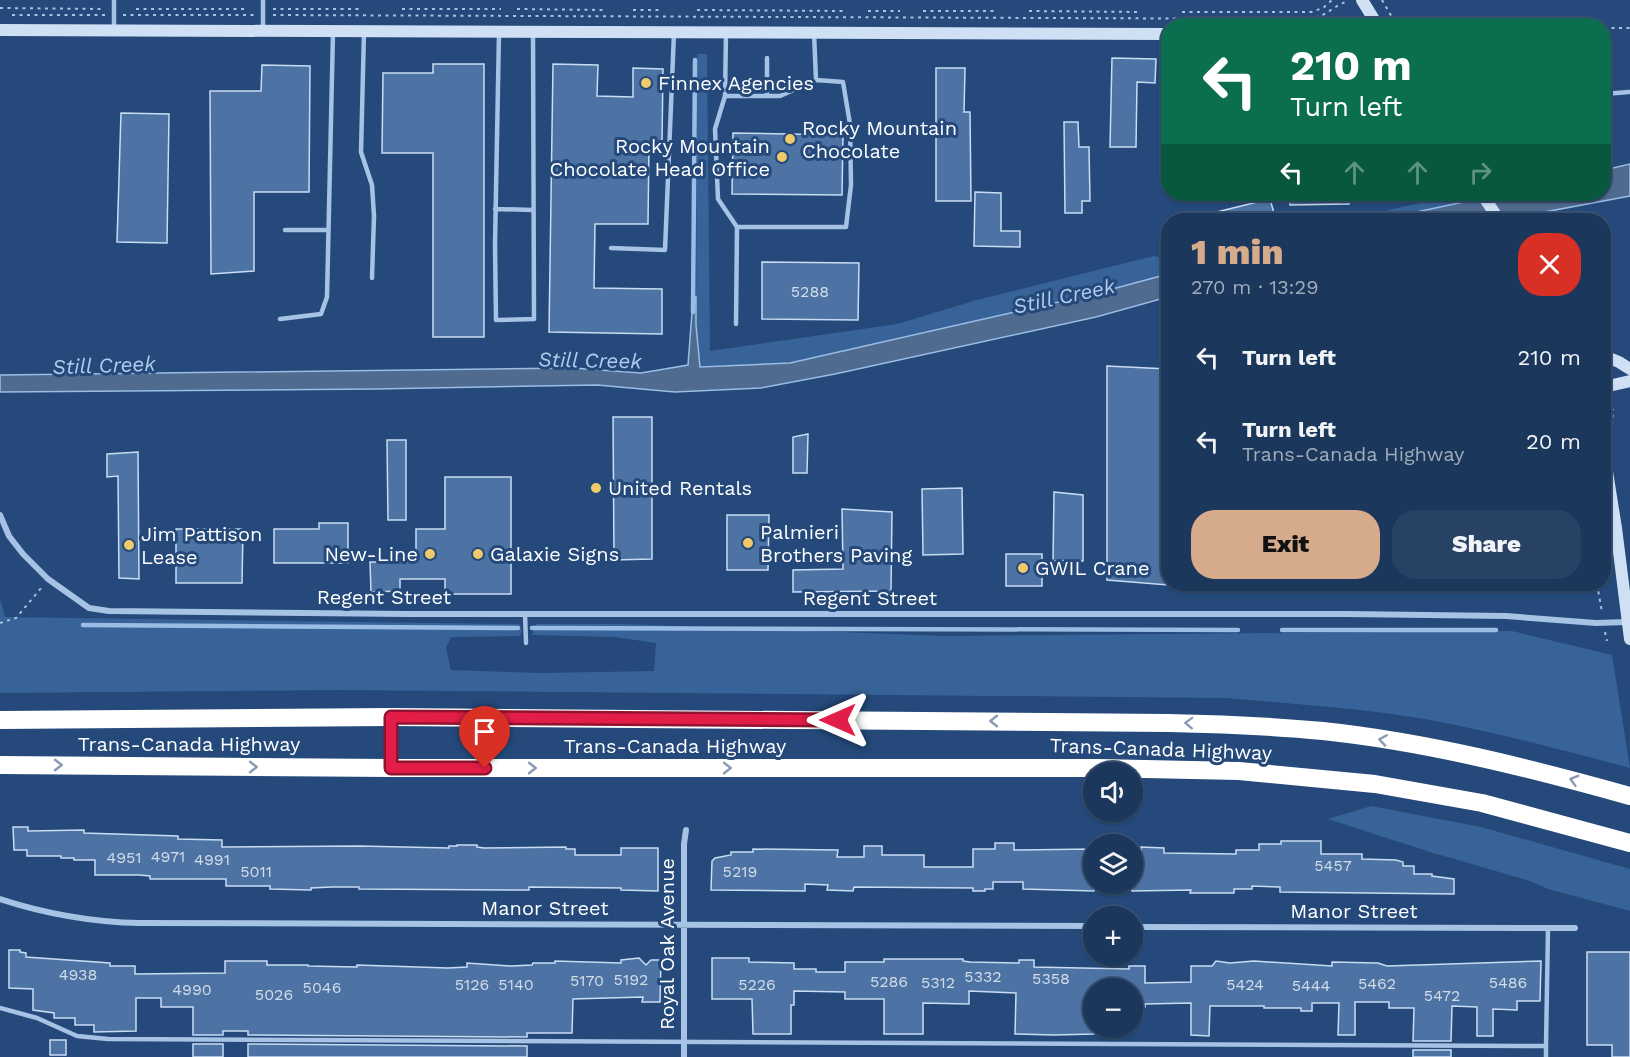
<!DOCTYPE html>
<meta charset="utf-8">
<style>
body{margin:0;font-family:"Work Sans",sans-serif;background:#284265;color:#f1f3f6;height:100vh;display:flex;flex-direction:column;font-size:22px;white-space:nowrap}
*{box-sizing:border-box;margin:0}
p{font-size:20px;color:#a0acbb}
.icon{flex:none;width:33px;height:33px;fill:none;stroke:currentColor;stroke-width:2;stroke-linecap:round;stroke-linejoin:round}
.map{position:relative;flex:1;overflow:hidden}
.sheet{position:absolute;left:1161px;top:213px;width:450px;height:378px;display:flex;flex-direction:column;background:#1b375c;border-radius:24px;box-shadow:0 2px 4px #0004,0 0 0 2px #395172}
.sheet>*{flex:none}
.top-card{position:absolute;left:1161px;top:18px;width:450px;height:183px;border-radius:24px;box-shadow:0 2px 4px #0004,0 0 0 2px #395172;background:#0b6e4f;color:#fff;overflow:hidden}
.fabs{position:absolute;left:1083px;top:762px;display:grid;gap:12px}
.fabs a{display:grid;place-items:center;width:60px;height:60px;border-radius:50%;background:#1b375c;box-shadow:0 2px 4px #0004,0 0 0 2px #395172;font-size:30px}
.pin{position:absolute;display:grid;place-items:center;width:51px;height:51px;color:#fff;margin:-62px -26px;border-radius:50% 50% 50% 0;rotate:-45deg;box-shadow:0 0 6px #0007}
.pin .icon{rotate:45deg}
.me{position:absolute;width:66px;margin:-33px;rotate:270deg;stroke-linejoin:round;filter:drop-shadow(0 0 4px #0008)}
.turn{display:flex;align-items:center;gap:21px;height:126px;padding:0 30px;font-size:27px}
.turn .icon{width:78px;height:78px;stroke-width:2.5}
.turn b{display:block;font-size:42px;line-height:51px}
.lanes{display:flex;align-items:center;height:57px;padding:0 30px;background:#0003;justify-content:center;gap:30px;direction:ltr}
.lanes .off{opacity:.35}
.round{display:grid;place-items:center;flex:none;width:63px;height:63px;border-radius:24px;background:#284265}
.headline{display:flex;align-items:center;justify-content:space-between;height:102px;padding:0 30px}
h1{font-size:36px;font-weight:800;line-height:45px;color:#d6ab8b}
.action{display:flex;gap:12px;margin-top:auto;padding:12px 30px}
.action a{flex:1;height:69px;border-radius:24px;background:#d6ab8b;color:#111;font-size:24px;font-weight:800;line-height:69px;text-align:center}
.action a+a{background:#284265;color:#f1f3f6}
ul{padding:0;list-style:none}
li{display:flex;align-items:center;gap:18px;height:84px;padding:0 30px}
li div{flex:1}
li b{display:block;font-size:22px}
li em{font-style:normal}
.map>svg:first-child{display:block}
.green{fill:#376398}
.water{fill:#4f6b8f;stroke:#9abde5;stroke-width:1.5}
.lines{fill:none;stroke-linecap:round;stroke-linejoin:round}
.stream{stroke:#9abde5;stroke-width:4.5}
.building{fill:#4c73a3;stroke:#c9dcf4;stroke-width:1.5}
.path{stroke:#a6c2e4;stroke-width:2;stroke-dasharray:3 4.5;stroke-linecap:butt}
.lane{stroke:#a6c2e4;stroke-width:4.5}
.street{stroke:#a6c2e4;stroke-width:6}
.secondary{stroke:#cfdff4;stroke-width:12}
.highway{stroke:#fff;stroke-width:18}
.oneway{stroke:#879bb6}
.route-casing{stroke:#92132f;stroke-width:15}
.route{stroke:#e11d48;stroke-width:10}
.poi-dot{fill:#efc96a;stroke:#24497a;stroke-width:2}
.labels{text-anchor:middle;dominant-baseline:central;stroke-width:6;stroke-linejoin:round;paint-order:stroke}
.number-label{font-size:16px;fill:#d2dce8}
.poi-label{font-size:20px;fill:#fff;stroke:#24497a;text-anchor:start}
.street-label{font-size:20px;fill:#fff;stroke:#24497a}
.water-label{font-size:21px;font-style:italic;fill:#b1ccec;stroke:#24497a}
</style>
<div class="map">
<svg width="1630" height="1057" viewBox="0 0 1630 1057">
<rect width="100%" height="100%" fill="#24497a"/>
<path class="green" d="M697,54h10l3,297 187,-27 80,-24 177,-44 14,4v14l-74,20 -304,69 -91,5 -3,-43z
M1447,194h11l3,8 -82,18h-36l100,-22z
M0,599l5,18 514,7 3,6 -2,6 -69,1 -5,11 5,22 91,3 112,-2 2,-28 -41,-6 -83,-2 4,-11h90l319,12 567,-5 100,24 18,113c-66,-18 -132,-35 -200,-48 -68,-12 -136,-16 -205,-22l-884,-8 -341,3z
M1371,806l110,21 149,42v42l-82,-22 -18,-8 -100,-29 -102,-33z"/>
<path class="water" d="M1630,164v32l-128,24h-123l122,-26h103v-24z
M1168,274v23l-72,20 -261,57 -74,14 -86,4 -78,-7 -222,4 -375,3v-17l573,-7 68,5 47,-8 4,-53 4,-16v29l4,42 90,-4 304,-69z"/>
<g class="lines">
<path class="stream" d="M693,312l2,-252
M83,625l435,3
M532,628l706,2
M1282,630h214"/>
</g>
<path class="building" d="M1112,58l44,1 -1,24 -18,-1 -1,65h-26z
M433,64h51v273h-51v-184h-51l1,-80h50z
M553,64l45,1 -1,31 36,1v-29l30,1 -1,75 -13,-1 -1,81h-53l-1,64 68,1v45l-113,-2z
M262,65l48,1 -1,126h-55v79l-43,3 -1,-183h51z
M936,68h29l-1,44h6l1,89h-35z
M121,113l48,1 -2,129 -50,-1z
M1064,122h14l1,25h10l1,54h-8v12h-17z
M733,133l110,2 -1,60 -110,-1z
M975,192l26,1v38h19v16l-46,-1z
M1290,194h59v10l-59,1z
M1270,199l6,21h-75l-1,-4z
M762,262l97,1 -1,57 -96,-1z
M1107,366l61,3v216l-61,-5z
M613,417h39v142l-38,1z
M808,434l-1,39h-14v-36z
M387,440h19v80h-18z
M138,452l1,127 -20,-1 -1,-102 -11,1v-23z
M445,477h66v117h-66v-15h-45v12l-29,1 -1,-30h46v-33h29z
M962,488l1,66 -40,1 -1,-66z
M1054,492l29,3v66h-30z
M842,509l50,3 -1,79 -98,1v-22l50,-1z
M727,515h42l-1,55h-41z
M319,523h29v40h-74v-34h45z
M176,529h67l-1,54h-66z
M1006,554h36v32h-36z
M13,827h15v4l56,-1v3l94,3v3l44,1v7l137,-1 90,2v-2h8v-1h20v2l7,1 82,-1v2h9v6h46v-7h37v43l-37,-1v-2l-92,-1v3l-170,-1v-2h-27l-21,1v2l-41,-1v-3h-44v-7h-76v-3l-11,-1h-44v-15h-21v-2h-13v-2h-34v-6h-13z
M1281,841h40v13h41v5l34,1 7,2v4h11v8h18v2l22,3v15l-174,-2v-5l-28,-1v3h-18v4h-44l1,-3 -59,1v-38h9v-6l23,1v5l72,1v-4h23v-6h22z
M995,843h19v7l80,-1v42l-71,-2v-7h-30v7h-8v2h-12v-3l-119,-1 -1,4 -26,-1 1,-5 -23,-1v7l-94,-1 1,-29 3,-3 16,-3v-3h22v-3l85,1 -1,7h27v-11h18v9h42v12h49v-18h22z
M9,950h11v2l6,1v4l84,6v3h25v8l90,-1v-12h42v4h41v1l49,1v-2l91,3 19,-1v-4l44,3 21,-1 1,-2h22v-2l66,2v-3l18,-2 7,7 5,-5h10l-1,42h-18l1,-5 -70,2 -1,34h-45v4l-279,-2v-4h-25v4h-30v-28h-32v-9h-25v33l-42,1v-7h-19v-7h-21v-5l-21,-3v-21l-24,-1z
M1587,952h43v105h-18v-12h-25z
M712,958h37v4l45,1v6h22v3h29v-10h39v-3h79v2l7,1 49,1v-3h15v7l95,2v-3h16v17l46,-1v-16h21l4,-5 14,2 24,-2 78,5v-4l46,1 9,3 154,-5 -1,40h-23v9l-24,-1v27h-16v-29l-25,-1 -1,35h-38l1,-33h-25v-6h-34v33h-17l1,-32h-27v8h-11v-3h-37v-2h-54l-1,30 -18,-1v-32l-46,1v3h-13v-19h-38v46l-40,1 -39,-1 1,-41 -47,-2v13l-46,-1v31h-39v-35h-39v-7l-51,-1v14h-3v29h-38l-1,-35h-40z
M50,1040h16v15h-16z
M193,1044h30v13h-30z
M248,1044l279,2v11h-279z
M1413,1050h38v7h-38z"/>
<g class="lines">
<path class="path" d="M1382,0l15,26
M0,8l105,1
M136,9h108
M273,9h88
M402,9h99
M517,9l87,1
M633,10h29
M697,10l146,1
M868,11h32
M923,11h73
M1029,11l112,1
M1182,12h129l12,-4 9,-8
M12,15h93
M123,15h132
M273,15l1030,4c24,-1 26,-11 45,-18
M1604,28h26
M1612,425l1,-16
M1597,584l5,28
M0,623l16,-5 26,-31
M1605,632l2,9"/>
<path class="lane" d="M263,0v30
M114,28v-28
M364,32l-3,120 11,33 2,31 -2,62
M499,32l-4,212 1,76 38,-1 -1,-286
M726,33l-1,63h55l36,-16
M767,58v38
M1604,94l25,-2
M725,96l-10,33 3,70 19,28h109l5,-42 -1,-61 -7,-42 -27,-2 -2,-47
M495,209l38,1
M285,230h43
M611,248l54,2 9,-217
M280,319l41,-5 6,-17 6,-265
M736,324l1,-97
M525,614l1,29
M391,720v43
M0,1008l37,10 40,18 31,3 1438,7 2,-118
M1546,1046v11"/>
<path class="street" d="M0,515l9,21 14,18 25,25 41,29 20,3 298,3h939l160,2 90,7 31,-1
M0,899c46,15 92,23 140,24l954,3
M1132,927l443,1
M684,1057v-213l2,-14"/>
<path class="secondary" d="M1362,0l16,26
M0,30l1168,4
M1482,194l17,26
M1604,356l15,6 11,7
M1604,387l26,-6
M1604,453l12,75 14,111"/>
<path class="highway" d="M0,720l391,-3 777,6c51,1 103,3 155,8 104,11 206,37 307,65
M0,765l391,3h707l141,3 136,13 107,19 148,40"/>
</g>
<defs><path id="oneway-chevron" d="M-2-3.5L2.5 0L-2 3.5" fill="none" stroke-width="1.6" stroke-linecap="round" stroke-linejoin="round" transform="scale(1.5)"/></defs>
<g class="oneway">
<use href="#oneway-chevron" transform="translate(994 721) rotate(-180)"/>
<use href="#oneway-chevron" transform="translate(1189 723) rotate(-178)"/>
<use href="#oneway-chevron" transform="translate(1383 740) rotate(-171)"/>
<use href="#oneway-chevron" transform="translate(58 765)"/>
<use href="#oneway-chevron" transform="translate(253 767)"/>
<use href="#oneway-chevron" transform="translate(532 768)"/>
<use href="#oneway-chevron" transform="translate(727 768)"/>
<use href="#oneway-chevron" transform="translate(1574 780) rotate(-164)"/>
</g>
<g class="lines">
<defs>
<path id="route" d="M485,768h-94v-51l447,3"/>
</defs>
<use href="#route" class="route-casing"/>
<use href="#route" class="route"/>
</g>
<g class="poi-dot">
<circle cx="646" cy="83" r="6"/>
<circle cx="790" cy="139" r="6"/>
<circle cx="782" cy="157" r="6"/>
<circle cx="596" cy="488" r="6"/>
<circle cx="748" cy="543" r="6"/>
<circle cx="129" cy="545" r="6"/>
<circle cx="430" cy="554" r="6"/>
<circle cx="478" cy="554" r="6"/>
<circle cx="1023" cy="568" r="6"/>
</g>
<g class="labels">
<g class="number-label">
<text x="810" y="291">5288</text>
<text x="168" y="856">4971</text>
<text x="124" y="857">4951</text>
<text x="212" y="859">4991</text>
<text x="1333" y="865">5457</text>
<text x="256" y="871">5011</text>
<text x="740" y="871">5219</text>
<text x="78" y="974">4938</text>
<text x="983" y="976">5332</text>
<text x="1051" y="978">5358</text>
<text x="631" y="979">5192</text>
<text x="587" y="980">5170</text>
<text x="889" y="981">5286</text>
<text x="938" y="982">5312</text>
<text x="1508" y="982">5486</text>
<text x="1377" y="983">5462</text>
<text x="472" y="984">5126</text>
<text x="516" y="984">5140</text>
<text x="757" y="984">5226</text>
<text x="1245" y="984">5424</text>
<text x="1311" y="985">5444</text>
<text x="322" y="987">5046</text>
<text x="192" y="989">4990</text>
<text x="274" y="994">5026</text>
<text x="1442" y="995">5472</text>
</g>
<g class="poi-label">
<text x="658" y="83">Finnex Agencies</text>
<text x="802" y="128">Rocky Mountain<tspan x="802" dy="23">Chocolate</tspan></text>
<text x="770" y="146" text-anchor="end">Rocky Mountain<tspan x="770" dy="23">Chocolate Head Office</tspan></text>
<text x="608" y="488">United Rentals</text>
<text x="760" y="532">Palmieri<tspan x="760" dy="23">Brothers Paving</tspan></text>
<text x="141" y="534">Jim Pattison<tspan x="141" dy="23">Lease</tspan></text>
<text x="418" y="554" text-anchor="end">New-Line</text>
<text x="490" y="554">Galaxie Signs</text>
<text x="1035" y="568">GWIL Crane</text>
</g>
<g class="street-label">
<text x="384" y="597">Regent Street</text>
<text x="870" y="598">Regent Street</text>
<text x="189" y="744">Trans-Canada Highway</text>
<text x="675" y="746">Trans-Canada Highway</text>
<text transform="translate(1161 749) rotate(2)">Trans-Canada Highway</text>
<text x="545" y="908">Manor Street</text>
<text x="1354" y="911">Manor Street</text>
<text transform="translate(667 944) rotate(-90)">Royal Oak Avenue</text>
</g>
<g class="water-label">
<text transform="translate(1064 296) rotate(-12)">Still Creek</text>
<text transform="translate(590 360) rotate(1)">Still Creek</text>
<text transform="translate(104 365) rotate(-2)">Still Creek</text>
</g>
</g>
</svg>
<div class="fabs">
<a><svg class="icon" aria-label="sound" viewBox="0 0 24 24"><path d="M4 9h4l5-4v14l-5-4H4zM17 9q2 3 0 6"/></svg></a>
<a><svg class="icon" aria-label="layers" viewBox="0 0 24 24"><path d="M12 4l9 5-9 5-9-5zM3 14l9 5 9-5"/></svg></a>
<a>+</a>
<a>−</a>
</div>
<div class="pin" style="left:485px;top:768px;background:#d93025"><svg class="icon" aria-label="arrive" viewBox="0 0 24 24"><path d="M6 21V4h12l-3 4 3 4H6"/></svg></div>
<svg class="me" style="left:838px;top:720px" viewBox="-20 -20 40 40"><path d="M0-17L14 15 0 8-14 15z" fill="#e11d48" stroke="#fff" stroke-width="4"/></svg>
<div class="top-card">
<div class="turn"><svg class="icon" aria-label="left" viewBox="0 0 24 24"><path d="M17 20v-9H6M10 6l-5 5 5 5"/></svg><div><b>210 m</b>Turn left</div></div>
<div class="lanes"><svg class="icon" aria-label="left" viewBox="0 0 24 24"><path d="M17 20v-9H6M10 6l-5 5 5 5"/></svg><svg class="icon off" aria-label="ahead" viewBox="0 0 24 24"><path d="M12 20V5M6 11l6-6 6 6"/></svg><svg class="icon off" aria-label="ahead" viewBox="0 0 24 24"><path d="M12 20V5M6 11l6-6 6 6"/></svg><svg class="icon off" aria-label="right" viewBox="0 0 24 24"><path d="M7 20v-9h11M14 6l5 5-5 5"/></svg></div>
</div>
<section class="sheet">
<div class="headline"><div><h1>1 min</h1><p>270 m · 13:29</p></div><a class="round" style="background:#d93025;color:#fff"><svg class="icon" aria-label="close" viewBox="0 0 24 24"><path d="M6 6l12 12M18 6L6 18"/></svg></a></div>
<ul>
<li><svg class="icon" aria-label="left" viewBox="0 0 24 24"><path d="M17 20v-9H6M10 6l-5 5 5 5"/></svg><div><b>Turn left</b></div><em>210 m</em></li>
<li><svg class="icon" aria-label="left" viewBox="0 0 24 24"><path d="M17 20v-9H6M10 6l-5 5 5 5"/></svg><div><b>Turn left</b><p>Trans-Canada Highway</p></div><em>20 m</em></li>
</ul>
<div class="action"><a>Exit</a><a>Share</a></div>
</section>
</div>
